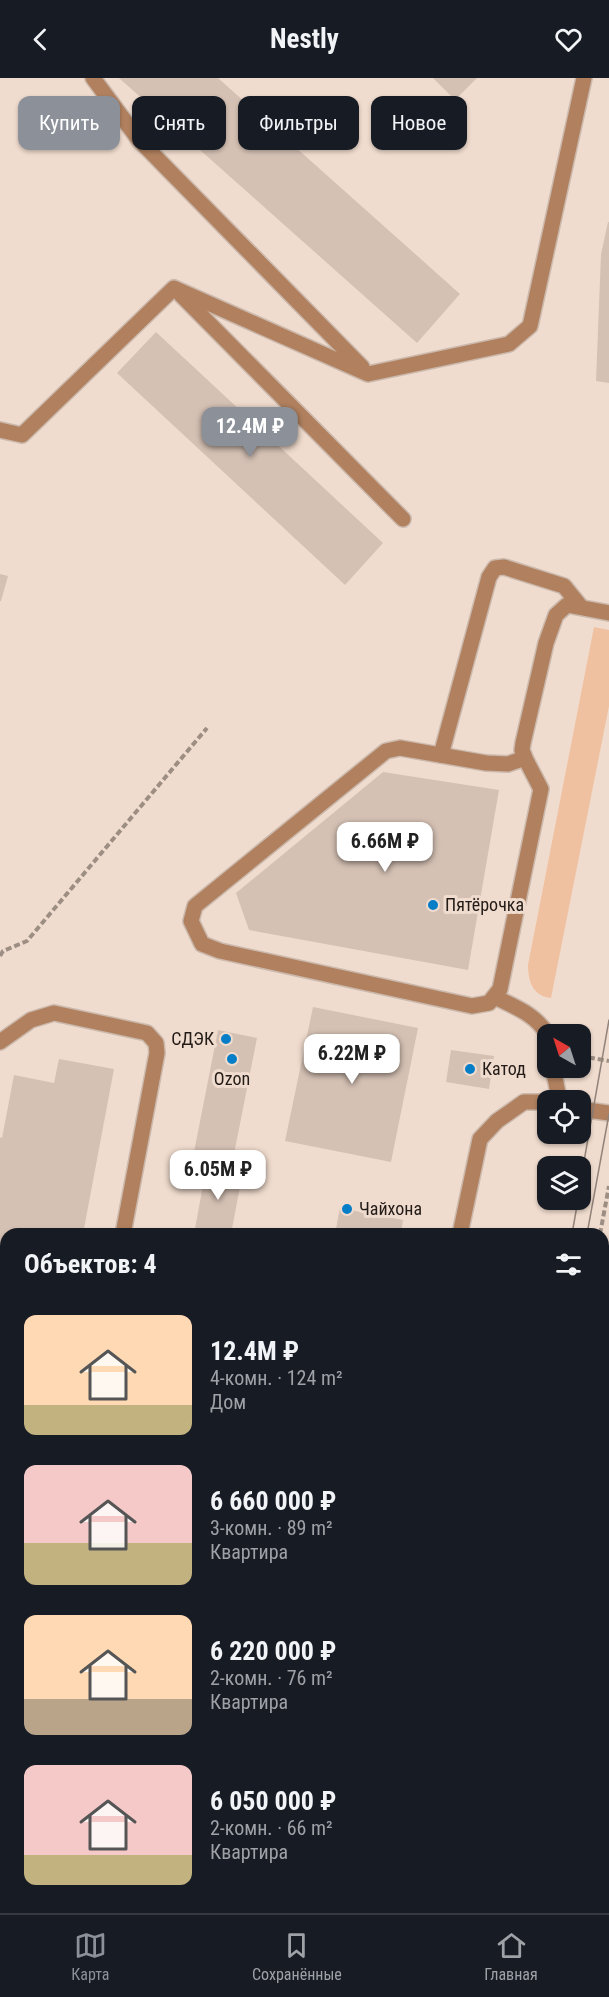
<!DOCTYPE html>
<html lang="ru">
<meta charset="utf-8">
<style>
:root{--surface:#171b24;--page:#242831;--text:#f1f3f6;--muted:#9ea1a6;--line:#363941;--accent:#8c9099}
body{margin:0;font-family:"Roboto Condensed",sans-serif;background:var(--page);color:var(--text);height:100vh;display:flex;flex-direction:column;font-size:22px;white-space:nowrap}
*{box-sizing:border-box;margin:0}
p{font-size:20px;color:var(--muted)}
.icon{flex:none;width:33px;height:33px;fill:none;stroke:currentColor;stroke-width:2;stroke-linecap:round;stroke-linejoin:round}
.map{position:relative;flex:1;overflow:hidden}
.side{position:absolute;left:0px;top:1150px;width:609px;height:686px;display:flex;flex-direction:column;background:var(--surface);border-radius:18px 18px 0 0;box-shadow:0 2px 4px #0004}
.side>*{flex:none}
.banner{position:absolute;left:18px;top:18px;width:573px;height:54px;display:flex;gap:12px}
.needle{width:39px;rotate:321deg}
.tools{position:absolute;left:537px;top:946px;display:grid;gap:12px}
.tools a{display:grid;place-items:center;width:54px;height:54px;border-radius:12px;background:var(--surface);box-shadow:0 2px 4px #0004;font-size:30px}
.price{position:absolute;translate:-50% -51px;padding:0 14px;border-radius:12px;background:#fff;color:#222;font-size:20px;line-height:39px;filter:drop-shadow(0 2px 3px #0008)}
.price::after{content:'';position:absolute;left:50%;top:36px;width:18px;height:14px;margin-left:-9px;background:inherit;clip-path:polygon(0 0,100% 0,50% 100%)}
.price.selected{background:var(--accent);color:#fff}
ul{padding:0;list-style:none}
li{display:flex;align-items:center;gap:18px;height:150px;padding:0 24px}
li span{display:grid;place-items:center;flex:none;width:168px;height:120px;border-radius:12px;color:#555}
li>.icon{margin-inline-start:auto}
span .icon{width:72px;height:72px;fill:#fffc;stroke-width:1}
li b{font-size:26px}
h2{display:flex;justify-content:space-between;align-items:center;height:72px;padding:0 24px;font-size:26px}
.tag{padding:0 21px;border-radius:12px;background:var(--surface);box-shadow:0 2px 4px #0004;font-size:21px;line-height:54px}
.tag.selected{background:var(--accent);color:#fff}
header{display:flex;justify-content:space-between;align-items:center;height:78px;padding:0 24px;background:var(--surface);font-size:27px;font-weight:700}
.dock{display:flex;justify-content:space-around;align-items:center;height:84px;border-top:2px solid var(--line);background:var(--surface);font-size:16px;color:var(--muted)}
.dock a{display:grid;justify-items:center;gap:3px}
.dock .selected{color:var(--accent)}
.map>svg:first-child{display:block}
.green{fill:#efc1a1}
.building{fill:#d5c1b4}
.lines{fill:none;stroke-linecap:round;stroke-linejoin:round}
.lane-casing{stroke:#cbb9ad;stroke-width:18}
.primary-casing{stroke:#cbb9ad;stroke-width:18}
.path{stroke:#9d8e84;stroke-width:4;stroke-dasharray:6 3;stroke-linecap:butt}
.lane{stroke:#b1815f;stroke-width:15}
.primary{stroke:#6c3b14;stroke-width:15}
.tram{stroke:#92837a;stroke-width:1.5}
.poi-dot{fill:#057ec7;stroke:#f0dcce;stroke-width:2}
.labels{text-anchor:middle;stroke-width:6;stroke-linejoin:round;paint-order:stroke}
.poi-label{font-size:18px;fill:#231b17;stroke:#f0dcce;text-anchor:start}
</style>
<header><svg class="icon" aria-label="back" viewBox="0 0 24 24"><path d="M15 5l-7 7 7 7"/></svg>Nestly<svg class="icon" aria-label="heart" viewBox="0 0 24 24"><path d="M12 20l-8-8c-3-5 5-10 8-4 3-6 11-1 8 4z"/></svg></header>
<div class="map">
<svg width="609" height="1835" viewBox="0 0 609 1835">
<rect width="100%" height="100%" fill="#f0dcce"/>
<path class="green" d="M 594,549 L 609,552 L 609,628 L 551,920 C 533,918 528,904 528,887 Z"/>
<g class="building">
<path d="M 119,0 L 218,0 L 460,216 L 417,265 Z"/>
<path d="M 433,0 L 477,0 L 455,22 Z"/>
<path d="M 608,144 L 609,144 L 609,305 L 596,303 L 601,176 Z"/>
<path d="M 156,254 L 383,465 L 345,507 L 117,295 Z"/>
<path d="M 0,496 L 8,498 L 1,523 L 0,523 Z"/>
<path d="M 383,694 L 499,712 L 468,892 L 249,852 L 236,815 Z"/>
<path d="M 313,929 L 418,950 L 391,1084 L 285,1063 Z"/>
<path d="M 218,952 L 257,960 L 233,1081 L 194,1074 Z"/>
<path d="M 451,972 L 494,978 L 489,1011 L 446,1004 Z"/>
<path d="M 59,981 L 114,991 L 83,1156 L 6,1156 L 6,1191 L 0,1190 L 0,1059 L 2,1060 L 14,997 L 54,1005 Z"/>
<path d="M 207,1086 L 243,1093 L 231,1156 L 194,1156 Z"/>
<path d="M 340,1130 L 403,1142 L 401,1156 L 335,1156 Z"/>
<path d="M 118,1830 L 186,1830 L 206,1834 L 117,1835 Z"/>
<path d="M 281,1830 L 309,1830 L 309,1835 L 280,1835 Z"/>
</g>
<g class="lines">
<g class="lane-casing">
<g id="lane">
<path d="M 93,0 L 139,62 L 362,289"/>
<path d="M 181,217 L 403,441"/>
<path d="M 0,352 L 22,357 L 174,210 L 368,296 L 509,266 L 530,248 L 584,0"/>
<path d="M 441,677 L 489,499 L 495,490 L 504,489 L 564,508 L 581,529"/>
<path d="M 525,680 L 508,686 L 486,685 L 400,670 L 386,673 L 195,828 L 191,843 L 202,866 L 220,873 L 472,928 L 489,925 L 500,911 L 541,711 L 526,682 L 522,672 L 523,665 L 546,565 L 556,537 L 567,527 L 609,535"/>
<path d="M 495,919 C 517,930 535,936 548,957"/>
<path d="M 0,964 L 31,942 L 54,935 L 147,955 L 156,965 L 157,975 L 123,1156"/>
<path d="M 553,990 L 558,1015 L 562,1023"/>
<path d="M 580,1031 L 609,1035"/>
<path d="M 460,1156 L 480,1061 L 497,1043 L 524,1024 L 548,1024"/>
<path d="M 0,1234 L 6,1235"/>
<path d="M 603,1370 L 609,1371"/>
<path d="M 0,1617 L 2,1617 L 0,1625"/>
</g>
</g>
<g class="primary-casing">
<g id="primary">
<path d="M 603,1540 L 609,1504"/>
<path d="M 555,1835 L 556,1830"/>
</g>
</g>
<g class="path">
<path d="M 0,878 L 3,873 L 27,863 L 207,650"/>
<path d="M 580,978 L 609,983"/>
<path d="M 600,1156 L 609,1108"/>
<path d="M 603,1169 L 609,1169"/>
<path d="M 0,1368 L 6,1369"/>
<path d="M 603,1815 L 609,1781"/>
<path d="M 457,1830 L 459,1835"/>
<path d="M 377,1835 L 378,1830"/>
<path d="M 441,1835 L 442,1830"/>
<path d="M 599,1835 L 600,1830"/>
</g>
<use href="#lane" class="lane"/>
<use href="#primary" class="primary"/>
<g class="tram">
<path d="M 580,1106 L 609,942"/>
<path d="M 572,1156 L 578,1122"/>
<path d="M 587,1156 L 609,1036"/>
<path d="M 456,1835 L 456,1830"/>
<path d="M 468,1835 L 469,1830"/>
</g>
</g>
<g class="poi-dot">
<circle cx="433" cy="827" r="6"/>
<circle cx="226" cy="961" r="6"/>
<circle cx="232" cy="981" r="6"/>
<circle cx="470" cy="991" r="6"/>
<circle cx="347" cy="1131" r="6"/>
</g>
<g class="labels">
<g class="poi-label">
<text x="445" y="833">Пятёрочка</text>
<text x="214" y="967" text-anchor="end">СДЭК</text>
<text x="482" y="997">Катод</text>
<text x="232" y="1007" text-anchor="middle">Ozon</text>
<text x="359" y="1137">Чайхона</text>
</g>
</g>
</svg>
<div class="tools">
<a><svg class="needle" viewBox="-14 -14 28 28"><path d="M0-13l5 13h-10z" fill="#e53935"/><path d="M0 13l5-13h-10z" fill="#9ea1a6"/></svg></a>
<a><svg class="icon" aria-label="locate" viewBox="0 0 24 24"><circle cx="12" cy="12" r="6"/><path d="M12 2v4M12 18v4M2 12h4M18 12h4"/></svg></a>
<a><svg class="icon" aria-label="layers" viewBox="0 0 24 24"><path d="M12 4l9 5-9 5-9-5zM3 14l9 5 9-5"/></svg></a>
</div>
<b class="price selected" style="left:250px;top:380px">12.4M ₽</b>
<b class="price" style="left:385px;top:795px">6.66M ₽</b>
<b class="price" style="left:352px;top:1007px">6.22M ₽</b>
<b class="price" style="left:218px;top:1123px">6.05M ₽</b>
<div class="banner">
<a class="tag selected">Купить</a>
<a class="tag">Снять</a>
<a class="tag">Фильтры</a>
<a class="tag">Новое</a>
</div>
<section class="side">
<h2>Объектов: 4<svg class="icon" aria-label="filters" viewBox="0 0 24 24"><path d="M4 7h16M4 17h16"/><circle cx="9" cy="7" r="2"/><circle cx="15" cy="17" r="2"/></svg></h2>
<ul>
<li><span style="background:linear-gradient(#ffd9b3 75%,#c2b280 0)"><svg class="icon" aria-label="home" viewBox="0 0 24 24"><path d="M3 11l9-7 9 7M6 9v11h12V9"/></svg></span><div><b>12.4M ₽</b><p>4-комн. · 124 m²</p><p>Дом</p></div></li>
<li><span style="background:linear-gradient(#f6c9c9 65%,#c2b280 0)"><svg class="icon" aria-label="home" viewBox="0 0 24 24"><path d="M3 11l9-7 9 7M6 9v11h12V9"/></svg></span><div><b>6 660 000 ₽</b><p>3-комн. · 89 m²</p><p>Квартира</p></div></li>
<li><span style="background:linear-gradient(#ffd9b3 70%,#b9a48a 0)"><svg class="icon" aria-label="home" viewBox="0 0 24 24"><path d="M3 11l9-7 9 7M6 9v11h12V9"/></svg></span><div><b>6 220 000 ₽</b><p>2-комн. · 76 m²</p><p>Квартира</p></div></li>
<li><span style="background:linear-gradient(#f6c9c9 75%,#c2b280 0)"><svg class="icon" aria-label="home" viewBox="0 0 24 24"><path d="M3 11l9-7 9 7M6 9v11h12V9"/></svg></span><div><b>6 050 000 ₽</b><p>2-комн. · 66 m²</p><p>Квартира</p></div></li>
</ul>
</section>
</div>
<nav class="dock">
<a class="selected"><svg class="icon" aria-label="map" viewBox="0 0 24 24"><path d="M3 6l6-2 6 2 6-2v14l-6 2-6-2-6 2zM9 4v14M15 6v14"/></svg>Карта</a>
<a><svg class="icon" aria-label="saved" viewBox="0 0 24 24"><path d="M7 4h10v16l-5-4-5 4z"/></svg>Сохранённые</a>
<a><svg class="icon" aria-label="home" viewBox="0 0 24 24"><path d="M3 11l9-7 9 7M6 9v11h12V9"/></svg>Главная</a>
</nav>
